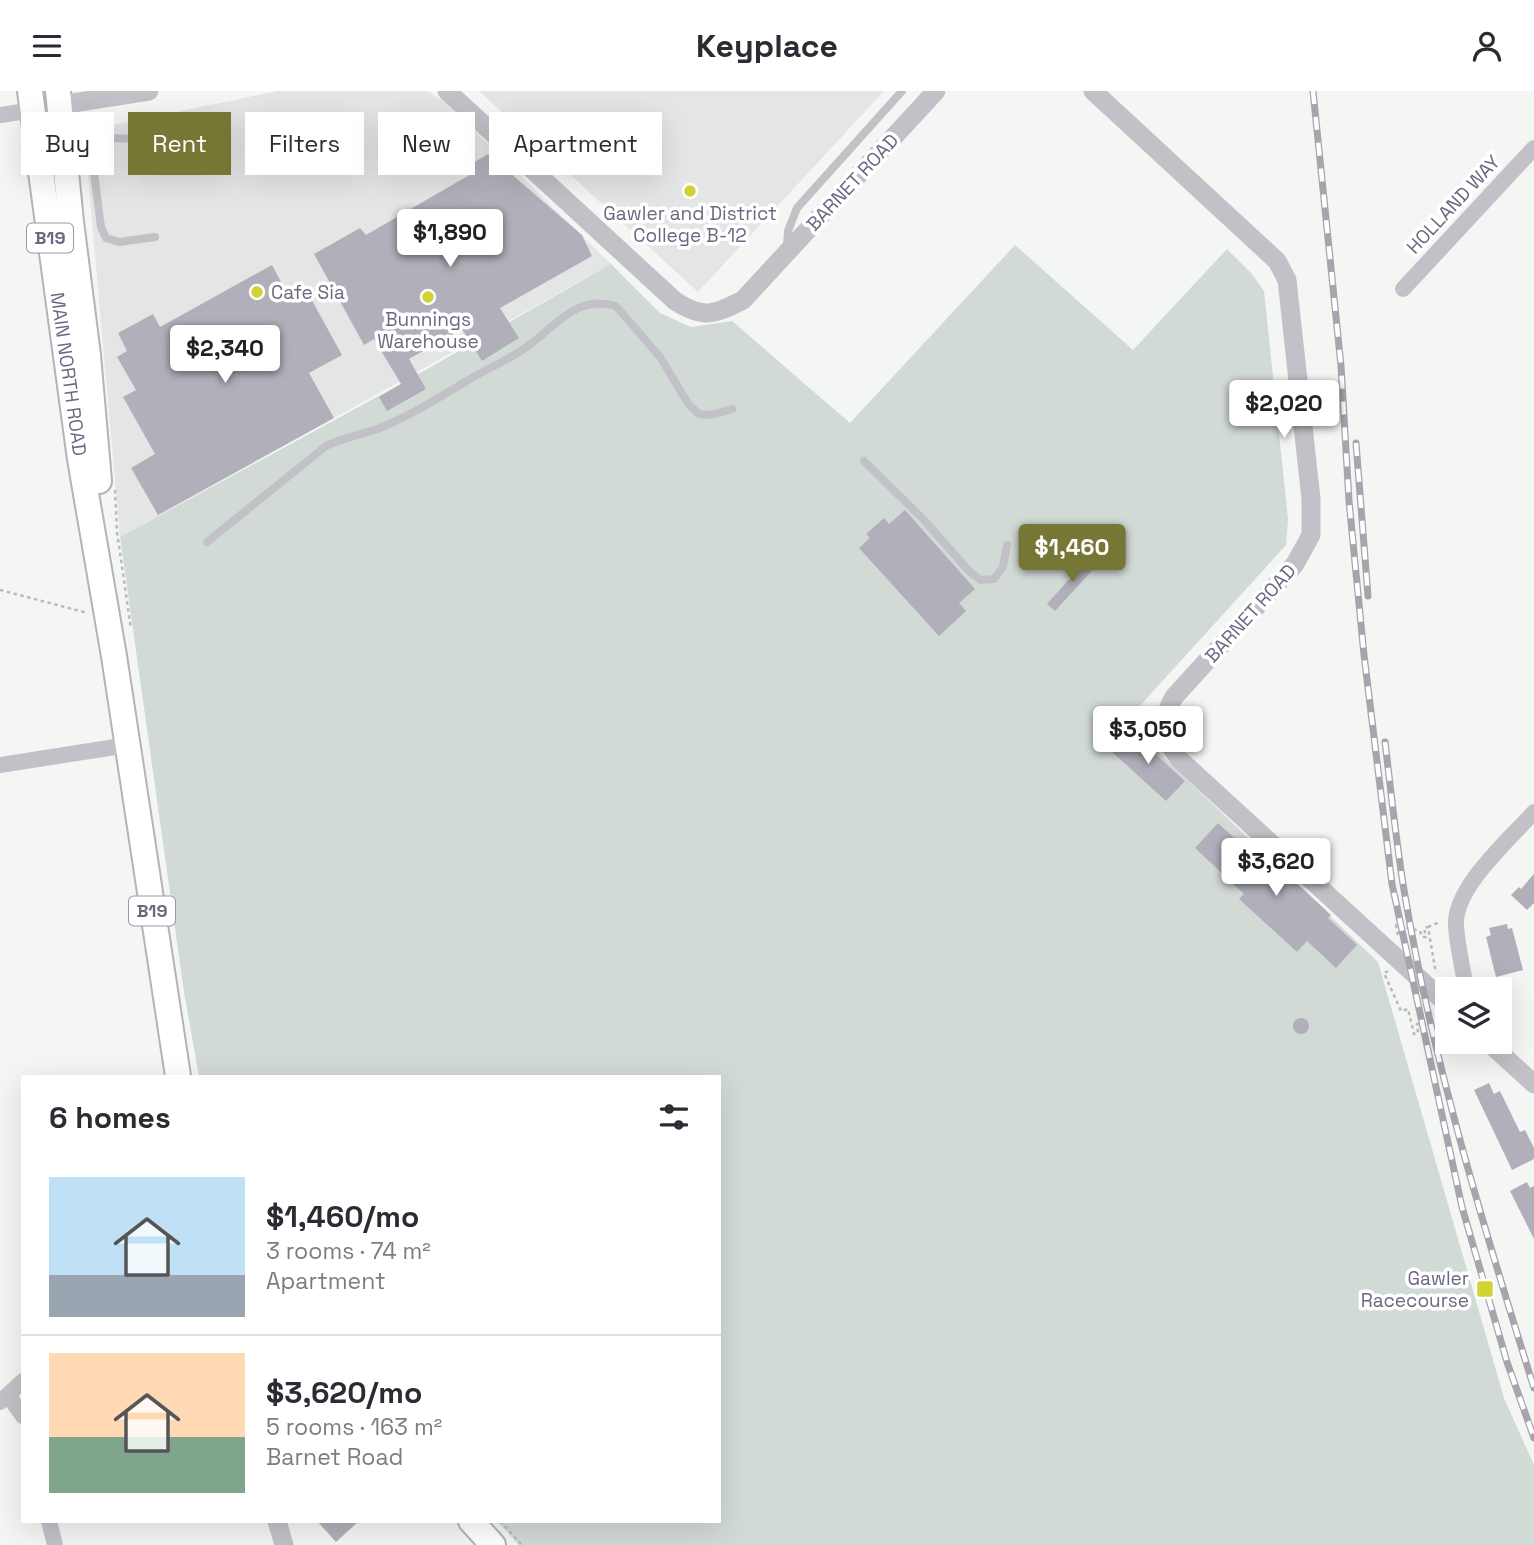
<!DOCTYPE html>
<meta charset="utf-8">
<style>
:root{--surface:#fff;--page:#f7f7f7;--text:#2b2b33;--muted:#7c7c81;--line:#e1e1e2;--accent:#767734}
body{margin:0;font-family:"Space Grotesk",sans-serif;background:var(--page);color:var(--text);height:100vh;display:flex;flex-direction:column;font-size:26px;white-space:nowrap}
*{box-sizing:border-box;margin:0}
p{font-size:23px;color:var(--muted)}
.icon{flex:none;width:38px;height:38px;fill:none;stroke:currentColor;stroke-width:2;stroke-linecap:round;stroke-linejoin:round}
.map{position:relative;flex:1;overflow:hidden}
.drawer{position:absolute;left:21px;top:984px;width:700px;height:448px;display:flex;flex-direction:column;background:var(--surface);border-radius:0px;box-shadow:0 7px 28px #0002}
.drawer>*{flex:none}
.hud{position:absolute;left:21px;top:21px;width:700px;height:63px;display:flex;gap:14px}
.tools{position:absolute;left:1435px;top:886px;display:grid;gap:14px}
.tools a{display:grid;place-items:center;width:77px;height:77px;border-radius:0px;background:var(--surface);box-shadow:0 7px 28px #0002;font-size:35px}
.price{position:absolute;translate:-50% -60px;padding:0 16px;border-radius:7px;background:#fff;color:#222;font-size:23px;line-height:46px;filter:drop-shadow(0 2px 4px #0008)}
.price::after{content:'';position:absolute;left:50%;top:42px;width:21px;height:16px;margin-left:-10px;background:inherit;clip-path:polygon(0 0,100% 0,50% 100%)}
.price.active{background:var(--accent);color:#fff}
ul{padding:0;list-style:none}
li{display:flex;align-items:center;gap:21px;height:175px;padding:0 28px}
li+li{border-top:2px solid var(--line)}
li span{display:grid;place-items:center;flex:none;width:196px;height:140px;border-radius:0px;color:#555}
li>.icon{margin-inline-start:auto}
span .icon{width:84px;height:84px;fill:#fffc;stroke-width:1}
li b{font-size:30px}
h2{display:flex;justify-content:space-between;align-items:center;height:84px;padding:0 28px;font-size:30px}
.pill{padding:0 24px;border-radius:0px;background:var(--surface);box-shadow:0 7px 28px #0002;font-size:24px;line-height:63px}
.pill.active{background:var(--accent);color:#fff}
header{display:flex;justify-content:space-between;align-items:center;height:91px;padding:0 28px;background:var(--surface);font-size:32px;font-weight:600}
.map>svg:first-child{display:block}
.built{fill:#e4e6e6}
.green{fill:#d2dad6}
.building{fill:#b1afb9}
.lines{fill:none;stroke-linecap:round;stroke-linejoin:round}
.primary-casing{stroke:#b4b3ba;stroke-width:28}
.path{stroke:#bab9be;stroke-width:2.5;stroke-dasharray:3.5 3.5;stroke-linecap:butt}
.service{stroke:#c3c1c8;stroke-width:8}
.minor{stroke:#c3c1c8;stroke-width:16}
.tertiary{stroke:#c3c1c8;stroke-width:19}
.primary{stroke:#fff;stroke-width:24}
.rail-casing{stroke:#a7a4ae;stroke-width:7}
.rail{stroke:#fff;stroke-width:4.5;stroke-dasharray:13;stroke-linecap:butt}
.poi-dot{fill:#d1d335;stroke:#fff;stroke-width:2.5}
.labels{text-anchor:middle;stroke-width:7;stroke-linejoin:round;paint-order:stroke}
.shield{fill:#fff;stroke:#9995a7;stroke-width:2}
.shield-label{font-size:18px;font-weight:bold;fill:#6d6781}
.street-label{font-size:19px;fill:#6d6781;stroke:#fff}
.poi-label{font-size:19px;fill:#6d6781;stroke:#fff}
</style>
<header><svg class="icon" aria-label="menu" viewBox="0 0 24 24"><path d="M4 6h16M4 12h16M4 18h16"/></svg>Keyplace<svg class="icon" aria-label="person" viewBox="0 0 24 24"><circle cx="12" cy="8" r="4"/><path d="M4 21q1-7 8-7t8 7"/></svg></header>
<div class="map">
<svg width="1534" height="1454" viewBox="0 0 1534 1454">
<rect width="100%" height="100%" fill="#f3f6f3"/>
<g class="built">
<path d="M 278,0 L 427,0 L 445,11 L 611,173 L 120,446 L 84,40 Z"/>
<path d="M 479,0 L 884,0 L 698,201 Z"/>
</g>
<path class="green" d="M 1015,154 L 1133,259 L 1227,158 L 1252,183 L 1264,200 L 1288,428 L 1286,454 L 1126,630 L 1378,871 L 1504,1307 L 1534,1374 L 1534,1454 L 519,1454 L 497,1430 L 719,1430 L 719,985 L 199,985 L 184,901 L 120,446 L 408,289 L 611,173 L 660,222 L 691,236 L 732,230 L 850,332 Z"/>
<g class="building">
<path d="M 488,63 L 582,144 L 592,165 L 500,217 L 519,247 L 482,270 L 462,238 L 409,268 L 426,298 L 387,320 L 379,306 L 401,293 L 374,248 L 364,254 L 314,163 L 360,137 L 366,144 L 471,83 L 466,76 Z"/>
<path d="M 272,174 L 287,202 L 303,193 L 342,264 L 309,282 L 334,327 L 158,424 L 131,377 L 155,363 L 123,306 L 136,299 L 117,266 L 127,260 L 118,242 L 153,223 L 160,236 Z"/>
<path d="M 905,419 L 975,498 L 959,512 L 966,520 L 939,545 L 859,457 L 870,447 L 866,443 L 884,427 L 889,433 Z"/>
<path d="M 1089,466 L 1097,474 L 1055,520 L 1047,513 Z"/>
<path d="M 1129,639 L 1185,690 L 1166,710 L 1111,660 Z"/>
<path d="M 1218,732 L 1267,778 L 1274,771 L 1331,824 L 1328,827 L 1357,854 L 1336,877 L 1307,850 L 1297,861 L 1239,808 L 1244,803 L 1195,757 Z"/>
<path d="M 1534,783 L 1534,812 L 1527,819 L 1511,804 L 1519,796 L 1521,798 Z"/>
<path d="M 1507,833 L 1508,838 L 1512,837 L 1523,879 L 1496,886 L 1486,846 L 1491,844 L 1489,837 Z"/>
<circle cx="1301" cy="935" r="8"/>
<path d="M 1489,992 L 1494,1003 L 1500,1000 L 1520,1041 L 1525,1039 L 1534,1057 L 1534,1068 L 1512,1079 L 1474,999 Z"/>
<path d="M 1527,1091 L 1530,1097 L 1534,1095 L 1534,1148 L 1510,1100 Z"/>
<path d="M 317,1430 L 359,1430 L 336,1451 Z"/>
</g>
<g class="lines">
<g class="primary-casing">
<g id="primary">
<path d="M 30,0 L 80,368 L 114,565 L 178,985"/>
<path d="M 58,0 L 71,131 L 88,264 L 99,390"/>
<path d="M 471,1430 L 493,1454"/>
</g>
</g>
<g class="path">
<path d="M 115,399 L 117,441 L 131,538"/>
<path d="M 0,499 L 88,522"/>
<path d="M 1428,836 L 1440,831"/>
<path d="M 1398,844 L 1396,834 L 1420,840 L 1422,846 L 1426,846 L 1424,837 L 1428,836 L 1435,877 L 1438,881"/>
<path d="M 1388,880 L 1384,882 L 1401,920 L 1408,918 L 1414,943 L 1418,942 L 1417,933 L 1440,934 L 1442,942 L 1445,941 L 1443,933 L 1447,932"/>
<path d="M 500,1430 L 522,1454"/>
</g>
<g class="service">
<path d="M 140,48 L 104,47 L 93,51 L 91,58 L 101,136 L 106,147 L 119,151 L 155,146"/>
<path d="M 787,156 L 788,140 L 797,117 L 902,0"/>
<path d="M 864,370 L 924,429 L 968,479 L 980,489 L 994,488 L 1003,476 L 1007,454"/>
<path d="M 207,451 L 326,355 C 343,347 360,344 377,338 C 411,325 441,305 472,287 C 490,276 511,268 528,255 C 556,235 577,203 616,215 L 660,266 L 689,314 L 699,323 L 711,324 L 732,318"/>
</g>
<g class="minor">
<path d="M 0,24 L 33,19"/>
<path d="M 1403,198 L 1534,57"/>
<path d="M 0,674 L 128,654"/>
<path d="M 1466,898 C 1463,877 1457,855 1456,834 C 1454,796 1510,748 1534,721"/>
<path d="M 8,1304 L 23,1325"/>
<path d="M 0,1311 L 23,1290"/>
<path d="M 49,1430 L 55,1454"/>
</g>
<g class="tertiary">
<path d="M 447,0 L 675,210 C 703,228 714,224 743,209 L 936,0"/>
<path d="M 1093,0 L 1277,170 L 1287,189 L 1311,408 L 1311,444 L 1295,473 L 1174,606 C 1160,629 1163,648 1180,669 L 1447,913"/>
<path d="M 60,14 L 149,0"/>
<path d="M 1487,950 L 1534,993"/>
<path d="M 277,1430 L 284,1454"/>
</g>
<use href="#primary" class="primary"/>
<g class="rail-casing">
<g id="rail">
<path d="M 1313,0 L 1341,275 L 1349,410 L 1364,564 L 1392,793 L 1462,1116 L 1507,1271 L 1534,1347"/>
<path d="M 1356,352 L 1368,505"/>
<path d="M 1385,651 C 1391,700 1396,750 1404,799 C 1432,968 1483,1134 1534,1297"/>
</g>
</g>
<use href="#rail" class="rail"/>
</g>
<g class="poi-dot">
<circle cx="690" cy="100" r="7"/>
<circle cx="257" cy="201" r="7"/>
<circle cx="428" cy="206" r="7"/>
<rect x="1476" y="1189" width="18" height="18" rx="3.5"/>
</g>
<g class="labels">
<g class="shield">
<rect x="27" y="132.5" width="46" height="29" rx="5"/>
<rect x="129" y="805.5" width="46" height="29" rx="5"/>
</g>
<g class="shield-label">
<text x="50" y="153">B19</text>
<text x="152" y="826">B19</text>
</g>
<g class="street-label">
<text transform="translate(852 91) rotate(-47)" y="7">BARNET ROAD</text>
<text transform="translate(1453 113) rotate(-47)" y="7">HOLLAND WAY</text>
<text transform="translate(69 283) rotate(82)" y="7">MAIN NORTH ROAD</text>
<text transform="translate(1250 522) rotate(-48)" y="7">BARNET ROAD</text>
</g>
<g class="poi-label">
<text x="690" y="129">Gawler and District<tspan x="690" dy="22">College B-12</tspan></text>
<text x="271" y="208" text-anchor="start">Cafe Sia</text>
<text x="428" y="235">Bunnings<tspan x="428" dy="22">Warehouse</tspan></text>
<text x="1469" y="1194" text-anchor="end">Gawler<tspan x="1469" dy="22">Racecourse</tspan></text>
</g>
</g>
</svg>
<div class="tools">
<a><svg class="icon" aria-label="layers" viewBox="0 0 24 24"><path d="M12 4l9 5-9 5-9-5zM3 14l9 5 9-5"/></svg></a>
</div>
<b class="price" style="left:450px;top:178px">$1,890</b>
<b class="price" style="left:225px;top:294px">$2,340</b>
<b class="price" style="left:1284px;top:349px">$2,020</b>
<b class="price active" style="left:1072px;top:493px">$1,460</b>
<b class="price" style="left:1148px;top:675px">$3,050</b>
<b class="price" style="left:1276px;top:807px">$3,620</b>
<div class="hud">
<a class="pill">Buy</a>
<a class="pill active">Rent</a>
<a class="pill">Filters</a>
<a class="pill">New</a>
<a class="pill">Apartment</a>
</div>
<section class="drawer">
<h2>6 homes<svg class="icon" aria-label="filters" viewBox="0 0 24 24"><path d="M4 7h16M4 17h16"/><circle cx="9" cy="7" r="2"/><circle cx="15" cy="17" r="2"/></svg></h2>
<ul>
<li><span style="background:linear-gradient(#bfe0f5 70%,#9aa5b1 0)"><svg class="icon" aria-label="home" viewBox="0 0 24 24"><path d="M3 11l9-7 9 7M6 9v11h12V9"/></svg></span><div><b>$1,460/mo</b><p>3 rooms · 74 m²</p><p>Apartment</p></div></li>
<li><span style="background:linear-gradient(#ffd9b3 60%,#7fa58c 0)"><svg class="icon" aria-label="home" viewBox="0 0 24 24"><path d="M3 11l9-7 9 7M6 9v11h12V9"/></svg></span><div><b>$3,620/mo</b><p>5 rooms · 163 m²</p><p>Barnet Road</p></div></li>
</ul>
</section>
</div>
